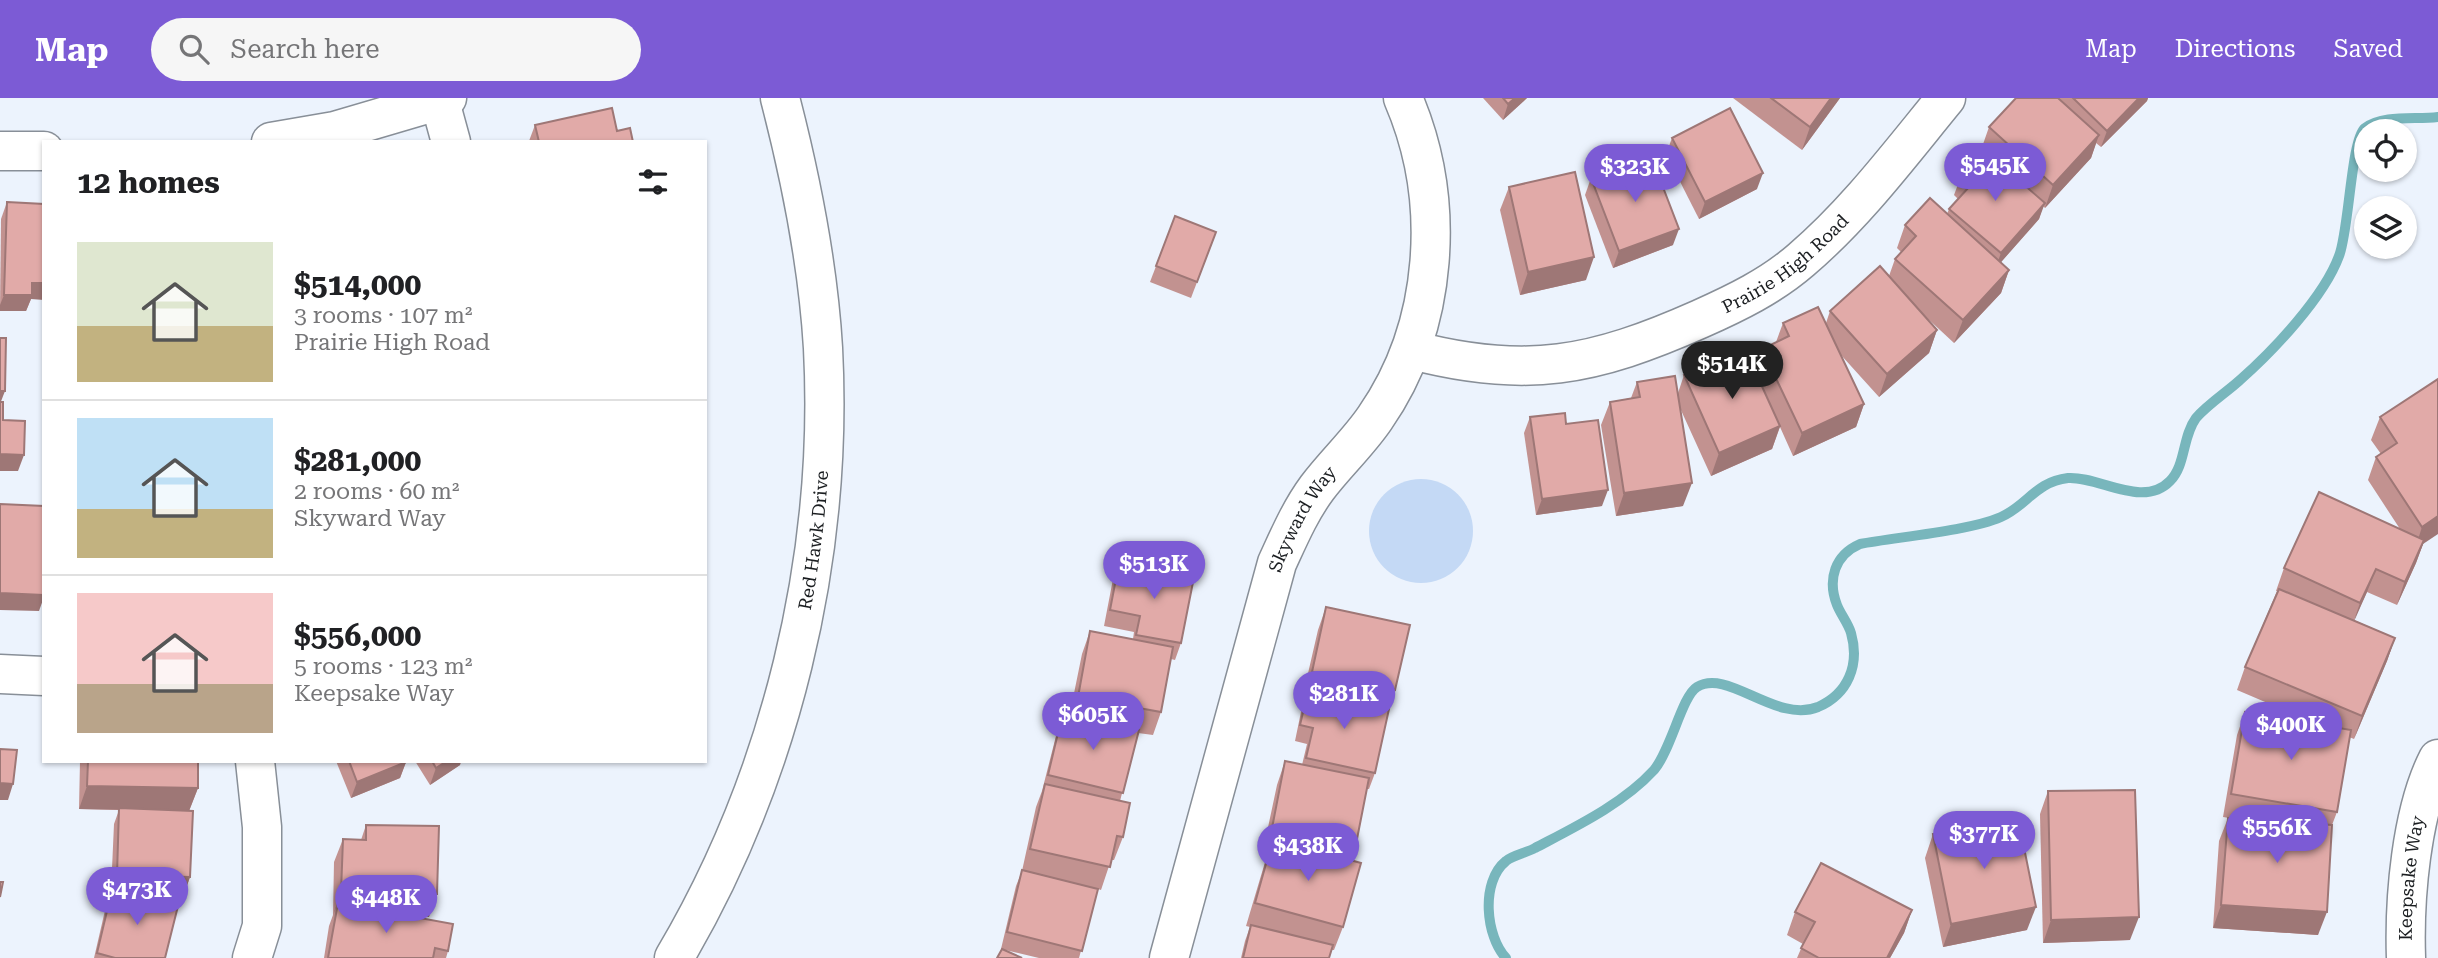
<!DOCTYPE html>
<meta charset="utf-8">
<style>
:root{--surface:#fff;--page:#f6f6f6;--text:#202124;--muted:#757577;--line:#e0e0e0;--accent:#7c5bd5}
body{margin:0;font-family:"Roboto Serif",serif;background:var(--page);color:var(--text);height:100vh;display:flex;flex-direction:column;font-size:26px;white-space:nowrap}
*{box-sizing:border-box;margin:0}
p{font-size:23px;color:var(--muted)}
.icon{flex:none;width:38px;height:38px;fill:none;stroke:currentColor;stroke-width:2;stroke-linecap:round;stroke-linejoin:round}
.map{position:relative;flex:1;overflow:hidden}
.panel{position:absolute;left:42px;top:42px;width:665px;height:623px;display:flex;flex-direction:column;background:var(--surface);border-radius:0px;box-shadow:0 2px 5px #0004}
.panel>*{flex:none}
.buttons{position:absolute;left:2354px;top:21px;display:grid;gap:14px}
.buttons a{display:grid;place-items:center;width:63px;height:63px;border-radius:50%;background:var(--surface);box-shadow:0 2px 5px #0004;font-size:35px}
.price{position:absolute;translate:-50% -60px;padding:0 16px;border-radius:24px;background:var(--accent);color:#fff;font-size:23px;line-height:46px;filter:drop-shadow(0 2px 4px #0008)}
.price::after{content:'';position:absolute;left:50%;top:42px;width:21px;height:16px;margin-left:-10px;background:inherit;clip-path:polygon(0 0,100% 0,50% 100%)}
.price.active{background:#222;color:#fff}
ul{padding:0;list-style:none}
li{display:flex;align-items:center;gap:21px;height:175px;padding:0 35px}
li+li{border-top:2px solid var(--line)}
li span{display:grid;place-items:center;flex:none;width:196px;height:140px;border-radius:0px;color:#555}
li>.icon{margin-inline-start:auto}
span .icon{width:84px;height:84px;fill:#fffc;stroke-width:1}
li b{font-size:30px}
h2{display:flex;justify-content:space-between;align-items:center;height:84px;padding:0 35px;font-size:30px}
header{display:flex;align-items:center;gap:42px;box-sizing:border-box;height:98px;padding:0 35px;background:var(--accent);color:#fff}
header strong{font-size:33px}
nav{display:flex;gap:38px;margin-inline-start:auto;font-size:24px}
.search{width:490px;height:63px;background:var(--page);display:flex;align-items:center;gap:18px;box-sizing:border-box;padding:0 24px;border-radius:38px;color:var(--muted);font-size:26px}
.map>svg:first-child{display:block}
.green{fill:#c4d9f5}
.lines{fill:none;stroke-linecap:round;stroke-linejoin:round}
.stream{stroke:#78b6bc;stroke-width:10}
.minor-casing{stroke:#888f98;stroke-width:41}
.minor{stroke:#fff;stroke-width:38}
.wall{fill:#c29290}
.shaded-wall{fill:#9e7776}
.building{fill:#e1aaa8;stroke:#9e7776;stroke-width:2}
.labels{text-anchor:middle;stroke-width:5;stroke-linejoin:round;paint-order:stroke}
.street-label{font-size:18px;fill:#1b1e21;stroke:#fff}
</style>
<header>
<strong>Map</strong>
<div class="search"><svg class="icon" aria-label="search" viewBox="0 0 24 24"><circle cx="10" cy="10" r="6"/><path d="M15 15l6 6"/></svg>Search here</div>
<nav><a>Map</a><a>Directions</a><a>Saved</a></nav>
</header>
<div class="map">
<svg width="2438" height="860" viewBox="0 0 2438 860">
<rect width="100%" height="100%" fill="#ecf3fd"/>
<circle class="green" cx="1421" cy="433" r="52"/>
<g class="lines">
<path class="stream" d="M 1506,860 C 1486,839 1480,784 1506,763 C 1513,757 1526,755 1535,750 C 1575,729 1623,706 1654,672 C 1671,652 1682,598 1697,589 C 1728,570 1776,626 1818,609 C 1848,596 1860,567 1851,535 C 1848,525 1841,517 1837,507 C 1827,481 1835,457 1860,446 C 1897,439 1969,433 2001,419 C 2028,407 2035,384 2068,380 C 2099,378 2143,411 2170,383 C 2186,367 2182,339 2196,320 C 2208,306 2227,294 2240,282 C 2273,253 2324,199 2339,158 C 2349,134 2351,41 2365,30 C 2384,16 2416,22 2438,19"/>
<g class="minor-casing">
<g id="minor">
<path d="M 439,0 L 451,44"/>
<path d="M 271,44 L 335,33 L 447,0"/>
<path d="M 0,53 L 44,53"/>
<path id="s1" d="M 1412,252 C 1526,282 1594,268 1700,221 C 1736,205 1771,188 1801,162 C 1856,115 1900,56 1946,0"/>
<path d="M 0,576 L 44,578"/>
<path d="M 252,860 L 262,828 L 262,729 L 255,663"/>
<path id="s2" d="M 674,860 C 781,679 834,460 823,250 C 818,166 801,81 780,0"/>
<path id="s3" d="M 1169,860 L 1277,465 C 1289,439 1300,413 1317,390 C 1335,366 1358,345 1375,320 C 1439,228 1447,102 1403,0"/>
<path id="s4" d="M 2406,860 C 2404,801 2411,714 2438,661"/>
</g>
</g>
<use href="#minor" class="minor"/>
</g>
<g class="wall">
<path d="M 1483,0 L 1527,0 L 1503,22 Z"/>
<path d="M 1733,0 L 1840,0 L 1802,52 Z"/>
<path d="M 2016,0 L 2148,0 L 2147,3 L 2101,49 L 2096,45 L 2091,60 L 2045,110 L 2043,108 L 2039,121 L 2001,164 L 2009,172 L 2001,195 L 1954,245 L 1926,219 L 1937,232 L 1929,255 L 1879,299 L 1841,257 L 1864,306 L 1856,329 L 1793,358 L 1780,329 L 1772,351 L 1711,378 L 1680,310 L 1683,408 L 1616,418 L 1601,327 L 1610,304 L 1631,300 L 1637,284 L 1678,295 L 1684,277 L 1755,272 L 1762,251 L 1776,244 L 1783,225 L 1826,225 L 1830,213 L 1889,178 L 1895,161 L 1901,154 L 1897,150 L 1905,127 L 1947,116 L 1949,111 L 1958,101 L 1954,97 L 1960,81 L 1983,54 L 1981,52 L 1989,29 Z"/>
<path d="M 535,27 L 617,33 L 633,44 L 529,43 Z"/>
<path d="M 1672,40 L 1757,91 L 1699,121 L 1666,56 Z"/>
<path d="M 1591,80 L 1673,147 L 1613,170 L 1585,97 Z"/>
<path d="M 1509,89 L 1586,182 L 1520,197 L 1500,112 Z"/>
<path d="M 7,104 L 31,201 L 26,213 L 0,213 L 1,121 Z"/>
<path d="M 1175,118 L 1216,134 L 1191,200 L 1150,184 Z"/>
<path d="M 2438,281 L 2423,446 L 2416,465 L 2397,507 L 2367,494 L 2354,522 L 2395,540 L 2387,563 L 2354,641 L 2349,639 L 2337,714 L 2332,727 L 2318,837 L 2213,830 L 2219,743 L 2228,720 L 2229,720 L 2223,719 L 2237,637 L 2245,614 L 2319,627 L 2237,592 L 2245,569 L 2277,493 L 2276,493 L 2284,470 L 2400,431 L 2368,382 L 2376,359 L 2381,356 L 2371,342 L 2380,319 Z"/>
<path d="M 1530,319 L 1566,326 L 1602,408 L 1536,417 L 1524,335 Z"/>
<path d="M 1119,465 L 1181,545 L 1175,562 L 1171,561 L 1161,614 L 1153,637 L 1138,635 L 1120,703 L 1123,739 L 1114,762 L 1111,762 L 1101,792 L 1098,791 L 1079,860 L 1039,860 L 1001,851 L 1016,788 L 1022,773 L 1036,709 L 1042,693 L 1058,630 L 1063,614 L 1070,615 L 1082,556 L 1090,533 L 1133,541 L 1134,534 L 1104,528 L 1113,481 Z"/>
<path d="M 1326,509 L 1395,592 L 1388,610 L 1375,675 L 1369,691 L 1367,691 L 1356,746 L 1350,762 L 1343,829 L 1334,852 L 1331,852 L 1329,860 L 1241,860 L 1245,843 L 1250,829 L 1246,828 L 1268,754 L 1263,753 L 1277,687 L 1285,663 L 1302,667 L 1307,646 L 1295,643 L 1302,609 L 1306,597 L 1303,597 L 1318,532 Z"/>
<path d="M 80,663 L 198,663 L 198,690 L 189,713 L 190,779 L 184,796 L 118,793 L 165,860 L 94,860 L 106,808 L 112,793 L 111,793 L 114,726 L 119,712 L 79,711 Z"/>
<path d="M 336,663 L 406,663 L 406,664 L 400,680 L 351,700 Z"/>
<path d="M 415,663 L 461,663 L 460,667 L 430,687 Z"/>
<path d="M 2048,693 L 2130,842 L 2043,845 L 2040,716 Z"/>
<path d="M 366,727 L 429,819 L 413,819 L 448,853 L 446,860 L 324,860 L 329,828 L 333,817 L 334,764 L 343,741 L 361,742 Z"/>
<path d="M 1933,736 L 2027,832 L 1943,849 L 1925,760 Z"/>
<path d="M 1912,812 L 1904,835 L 1890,860 L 1797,860 L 1803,846 L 1787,837 L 1795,814 Z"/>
</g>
<g class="shaded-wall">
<path d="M 1515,0 L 1527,0 L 1503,22 L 1508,6 Z"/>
<path d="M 1831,0 L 1840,0 L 1802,52 L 1810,29 Z"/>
<path d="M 2139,0 L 2148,0 L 2147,3 L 2101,49 L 2107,33 Z"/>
<path d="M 2099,37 L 2091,60 L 2045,110 L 2053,87 Z"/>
<path d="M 1763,75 L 1757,91 L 1699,121 L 1705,104 Z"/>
<path d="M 2045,105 L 2039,121 L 1995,171 L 2001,155 Z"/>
<path d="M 1679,131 L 1673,147 L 1613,170 L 1619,153 Z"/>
<path d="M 1594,159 L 1586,182 L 1520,197 L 1528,174 Z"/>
<path d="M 2009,172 L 2001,195 L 1954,245 L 1963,222 Z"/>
<path d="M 32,185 L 44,185 L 44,202 L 31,201 L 26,213 L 0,213 L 0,207 L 4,197 Z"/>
<path d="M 1937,232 L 1929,255 L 1879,299 L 1887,276 Z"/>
<path d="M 0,293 L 5,293 L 0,306 Z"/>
<path d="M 1864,306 L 1856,329 L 1793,358 L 1802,335 Z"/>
<path d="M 1780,328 L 1772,351 L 1711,378 L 1719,355 Z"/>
<path d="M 0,356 L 24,357 L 18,373 L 0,373 Z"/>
<path d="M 1692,385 L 1683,408 L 1616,418 L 1624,395 Z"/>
<path d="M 1608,392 L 1602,408 L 1536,417 L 1542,401 Z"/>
<path d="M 2438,418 L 2438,436 L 2423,446 L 2416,465 L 2397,507 L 2422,429 Z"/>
<path d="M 2376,471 L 2367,494 L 2352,528 L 2360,505 Z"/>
<path d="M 0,495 L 44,497 L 44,499 L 39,513 L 0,512 Z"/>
<path d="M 2395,540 L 2387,563 L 2354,641 L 2362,618 Z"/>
<path d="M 447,663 L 461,663 L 460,667 L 430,687 L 436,670 Z"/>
<path d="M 406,664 L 400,680 L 351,700 L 357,684 Z"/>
<path d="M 0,685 L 13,686 L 8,702 L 0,702 Z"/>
<path d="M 87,688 L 198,690 L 189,713 L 79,711 Z"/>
<path d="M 117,777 L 190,779 L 184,796 L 111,793 Z"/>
<path d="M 341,794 L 437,796 L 429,819 L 336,817 L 338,805 L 333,817 Z"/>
<path d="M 2221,807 L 2327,814 L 2318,837 L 2213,830 Z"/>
<path d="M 2036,809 L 2027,832 L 1943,849 L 1951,826 Z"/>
<path d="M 1912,812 L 1904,835 L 1890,860 L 1887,860 Z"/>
<path d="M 2139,819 L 2130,842 L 2043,845 L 2051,822 Z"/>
</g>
<g class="building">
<path d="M 1503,0 L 1515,0 L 1508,6 Z"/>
<path d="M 1771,0 L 1831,0 L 1810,29 Z"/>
<path d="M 2016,0 L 2058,0 L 2099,37 L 2053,87 L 1989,29 Z"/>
<path d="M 2073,0 L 2139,0 L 2107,33 Z"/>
<path d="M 612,10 L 617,33 L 630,30 L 633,44 L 539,44 L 535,27 Z"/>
<path d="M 1730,10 L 1763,75 L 1705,104 L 1672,40 Z"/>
<path d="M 1985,53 L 2045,105 L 2001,155 L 1949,111 L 1969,89 L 1960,81 Z"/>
<path d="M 1651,58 L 1679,131 L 1619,153 L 1591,80 Z"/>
<path d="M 1575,74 L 1594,159 L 1528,174 L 1509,89 Z"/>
<path d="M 1930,100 L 2009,172 L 1963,222 L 1895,161 L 1916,138 L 1905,127 Z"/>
<path d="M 7,104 L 44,106 L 44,185 L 32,185 L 32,197 L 4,197 Z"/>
<path d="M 1175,118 L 1216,134 L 1197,184 L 1156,168 Z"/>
<path d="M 1880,168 L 1937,232 L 1887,276 L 1830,213 Z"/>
<path d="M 1818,209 L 1864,306 L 1802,335 L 1762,251 L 1789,238 L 1783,225 Z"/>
<path d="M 0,240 L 6,240 L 5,293 L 0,293 Z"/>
<path d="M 1745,251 L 1780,328 L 1719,355 L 1684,277 Z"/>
<path d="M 1675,278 L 1692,385 L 1624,395 L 1610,304 L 1640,299 L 1637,284 Z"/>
<path d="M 2438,281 L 2438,418 L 2422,429 L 2376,359 L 2397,345 L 2380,319 Z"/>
<path d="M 0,304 L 3,304 L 3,322 L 25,323 L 24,357 L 0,356 Z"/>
<path d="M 1565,315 L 1566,326 L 1598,322 L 1608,392 L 1542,401 L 1530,319 Z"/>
<path d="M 2319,394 L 2424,442 L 2405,484 L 2376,471 L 2360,505 L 2284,470 Z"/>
<path d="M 0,406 L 44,408 L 44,497 L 0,495 Z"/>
<path d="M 1119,465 L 1194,479 L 1181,545 L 1136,537 L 1140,518 L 1110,512 Z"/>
<path d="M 2279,491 L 2395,540 L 2362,618 L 2245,569 Z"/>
<path d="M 1326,509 L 1410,527 L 1395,592 L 1312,574 Z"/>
<path d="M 1090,533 L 1173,549 L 1161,614 L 1078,599 Z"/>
<path d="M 1308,593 L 1389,611 L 1375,675 L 1306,660 L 1313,630 L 1300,627 Z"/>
<path d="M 1063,614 L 1139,632 L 1123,695 L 1048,677 Z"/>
<path d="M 2245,614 L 2351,632 L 2337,714 L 2231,696 Z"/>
<path d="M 0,651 L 17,652 L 13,686 L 0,685 Z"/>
<path d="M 88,663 L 198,663 L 198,690 L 87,688 Z"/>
<path d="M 349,663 L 406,663 L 406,664 L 357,684 Z"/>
<path d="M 432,663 L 447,663 L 436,670 Z"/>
<path d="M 1285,663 L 1369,680 L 1356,746 L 1272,730 Z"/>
<path d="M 1045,686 L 1130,705 L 1123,739 L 1117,738 L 1110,769 L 1030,751 Z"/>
<path d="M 2135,692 L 2139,819 L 2051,822 L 2048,693 Z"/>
<path d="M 119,710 L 193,713 L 190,779 L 117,777 Z"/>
<path d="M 2018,720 L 2036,809 L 1951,826 L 1933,736 Z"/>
<path d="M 2228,720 L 2332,727 L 2327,814 L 2221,807 Z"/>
<path d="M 366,727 L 439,728 L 437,796 L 341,794 L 343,741 L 366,742 Z"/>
<path d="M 1273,741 L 1361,765 L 1343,829 L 1255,805 Z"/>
<path d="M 1821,765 L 1912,812 L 1887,860 L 1819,860 L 1801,850 L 1815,824 L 1795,814 Z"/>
<path d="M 1022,772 L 1098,791 L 1082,853 L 1007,834 Z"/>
<path d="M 0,784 L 3,784 L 0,799 Z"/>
<path d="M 112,792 L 178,808 L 165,860 L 115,860 L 97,855 Z"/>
<path d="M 338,805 L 453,826 L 448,853 L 435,850 L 433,860 L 328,860 Z"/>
<path d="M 1251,827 L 1333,847 L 1329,860 L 1243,860 Z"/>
<path d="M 1002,851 L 1022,860 L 997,860 Z"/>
</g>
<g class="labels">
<g class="street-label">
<text dy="6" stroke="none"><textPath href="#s1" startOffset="399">Prairie High Road</textPath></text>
<text dy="6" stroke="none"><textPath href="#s3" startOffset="460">Skyward Way</textPath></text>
<text dy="6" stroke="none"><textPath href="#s2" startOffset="444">Red Hawk Drive</textPath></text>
<text dy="6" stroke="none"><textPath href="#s4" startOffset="80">Keepsake Way</textPath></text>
</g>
</g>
</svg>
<div class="buttons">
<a><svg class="icon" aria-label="locate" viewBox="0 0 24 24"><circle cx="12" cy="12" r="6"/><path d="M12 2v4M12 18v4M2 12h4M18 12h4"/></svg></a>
<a><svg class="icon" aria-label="layers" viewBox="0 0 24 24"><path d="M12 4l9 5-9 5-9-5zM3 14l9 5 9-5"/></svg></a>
</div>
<b class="price" style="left:1995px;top:105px">$545K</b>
<b class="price" style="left:1635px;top:106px">$323K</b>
<b class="price active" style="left:1732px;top:303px">$514K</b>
<b class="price" style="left:1154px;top:503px">$513K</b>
<b class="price" style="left:1344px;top:633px">$281K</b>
<b class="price" style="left:1093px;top:654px">$605K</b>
<b class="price" style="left:2291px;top:664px">$400K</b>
<b class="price" style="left:2277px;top:767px">$556K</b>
<b class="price" style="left:1984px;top:773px">$377K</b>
<b class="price" style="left:1308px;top:785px">$438K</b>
<b class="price" style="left:137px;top:829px">$473K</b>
<b class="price" style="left:386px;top:837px">$448K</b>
<section class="panel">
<h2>12 homes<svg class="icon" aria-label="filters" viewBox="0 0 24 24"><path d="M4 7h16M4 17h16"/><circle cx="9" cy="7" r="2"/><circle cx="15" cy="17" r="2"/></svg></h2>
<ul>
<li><span style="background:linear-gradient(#dfe7d0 60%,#c2b280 0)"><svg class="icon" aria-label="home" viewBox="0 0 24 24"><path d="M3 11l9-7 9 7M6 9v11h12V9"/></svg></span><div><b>$514,000</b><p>3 rooms · 107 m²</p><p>Prairie High Road</p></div></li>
<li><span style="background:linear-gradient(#bfe0f5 65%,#c2b280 0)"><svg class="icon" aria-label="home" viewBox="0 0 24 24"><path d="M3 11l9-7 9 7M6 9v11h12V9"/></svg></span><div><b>$281,000</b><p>2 rooms · 60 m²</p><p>Skyward Way</p></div></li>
<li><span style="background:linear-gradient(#f6c9c9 65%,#b9a48a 0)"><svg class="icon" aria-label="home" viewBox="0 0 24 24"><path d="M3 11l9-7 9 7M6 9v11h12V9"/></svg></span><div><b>$556,000</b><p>5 rooms · 123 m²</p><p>Keepsake Way</p></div></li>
</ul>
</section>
</div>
